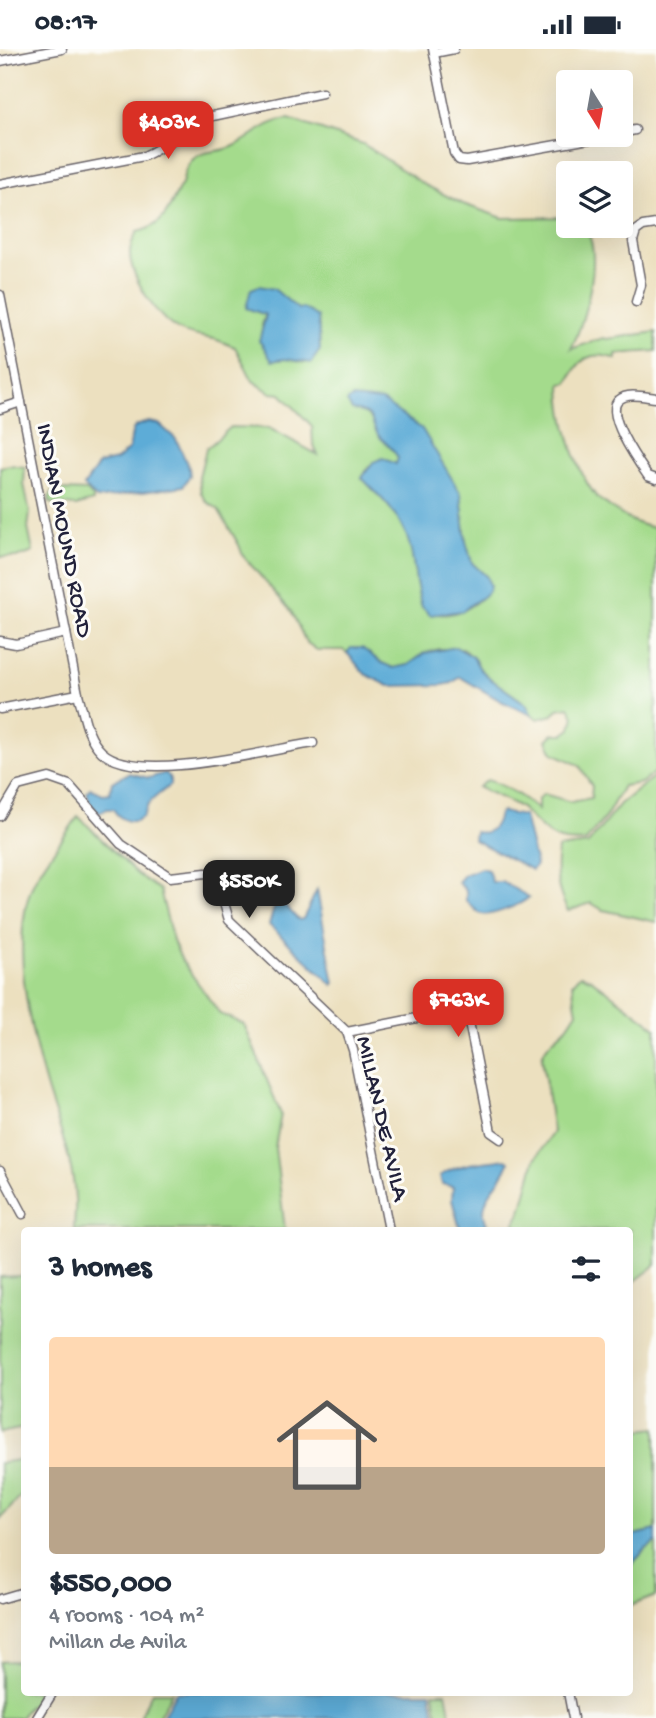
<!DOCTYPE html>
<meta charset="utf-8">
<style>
:root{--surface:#fff;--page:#f2f2f3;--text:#1f2937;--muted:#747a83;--accent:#d93025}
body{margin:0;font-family:"Gochi Hand",sans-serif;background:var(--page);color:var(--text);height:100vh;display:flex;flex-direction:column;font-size:26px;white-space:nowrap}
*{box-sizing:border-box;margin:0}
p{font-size:23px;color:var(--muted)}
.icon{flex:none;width:38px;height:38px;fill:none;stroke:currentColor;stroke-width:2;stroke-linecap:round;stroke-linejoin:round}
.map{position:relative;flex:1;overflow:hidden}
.details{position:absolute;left:21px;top:1178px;width:612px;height:469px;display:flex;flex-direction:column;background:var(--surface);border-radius:7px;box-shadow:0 7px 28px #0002}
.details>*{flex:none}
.needle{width:46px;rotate:169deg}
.controls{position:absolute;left:556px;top:21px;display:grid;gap:14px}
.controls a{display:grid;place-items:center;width:77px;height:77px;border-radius:7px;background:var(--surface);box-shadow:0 7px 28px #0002;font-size:35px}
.price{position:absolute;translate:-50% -60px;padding:0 16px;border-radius:14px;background:var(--accent);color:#fff;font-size:23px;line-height:46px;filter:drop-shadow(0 2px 4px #0008)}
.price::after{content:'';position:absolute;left:50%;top:42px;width:21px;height:16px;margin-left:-10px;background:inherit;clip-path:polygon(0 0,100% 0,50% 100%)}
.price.on{background:#222;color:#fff}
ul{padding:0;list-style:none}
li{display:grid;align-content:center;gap:14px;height:371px;padding:0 28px}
li span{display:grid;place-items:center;height:217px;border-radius:7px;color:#555}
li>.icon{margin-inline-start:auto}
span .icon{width:126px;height:126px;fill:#fffc;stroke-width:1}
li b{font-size:30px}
h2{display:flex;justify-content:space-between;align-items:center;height:84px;padding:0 28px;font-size:30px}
.status{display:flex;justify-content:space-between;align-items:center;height:49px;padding:0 35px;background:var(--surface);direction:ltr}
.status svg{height:19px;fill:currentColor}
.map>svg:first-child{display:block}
.green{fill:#a4db8c;stroke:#637e64;stroke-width:2;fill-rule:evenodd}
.water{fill:#5dacd7;stroke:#406789;stroke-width:2}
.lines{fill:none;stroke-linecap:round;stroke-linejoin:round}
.minor-casing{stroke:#696469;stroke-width:11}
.minor{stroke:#fff;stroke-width:8}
.labels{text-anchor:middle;stroke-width:6;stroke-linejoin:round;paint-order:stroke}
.street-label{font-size:24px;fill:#22223b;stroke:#fdfcf7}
</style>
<div class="status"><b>08:17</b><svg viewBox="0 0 49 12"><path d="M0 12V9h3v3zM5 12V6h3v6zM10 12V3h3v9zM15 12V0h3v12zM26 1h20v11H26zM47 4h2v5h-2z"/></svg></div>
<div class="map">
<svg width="656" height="1669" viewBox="0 0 656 1669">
<rect width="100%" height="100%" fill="#fdfcf7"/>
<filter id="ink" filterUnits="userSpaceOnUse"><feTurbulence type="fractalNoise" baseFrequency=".0143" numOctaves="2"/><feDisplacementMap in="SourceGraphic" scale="14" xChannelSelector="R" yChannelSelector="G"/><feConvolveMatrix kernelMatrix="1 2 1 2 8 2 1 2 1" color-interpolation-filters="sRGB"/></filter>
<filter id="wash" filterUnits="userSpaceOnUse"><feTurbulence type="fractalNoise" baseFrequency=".00686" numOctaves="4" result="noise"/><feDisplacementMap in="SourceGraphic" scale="28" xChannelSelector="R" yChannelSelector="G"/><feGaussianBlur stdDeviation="1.57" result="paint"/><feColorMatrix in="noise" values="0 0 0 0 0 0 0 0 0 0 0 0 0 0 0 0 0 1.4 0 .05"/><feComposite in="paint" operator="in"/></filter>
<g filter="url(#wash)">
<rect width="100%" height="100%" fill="#ece0bf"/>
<g class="green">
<path d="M 289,70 L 363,95 L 425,136 L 463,155 L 503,169 L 569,168 L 569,177 L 583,177 C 606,201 584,274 571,300 L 603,289 L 607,290 L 656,283 L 656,302 L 616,305 L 616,310 C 591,301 578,309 568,334 L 561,335 C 561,368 575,421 596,447 C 599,451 604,453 609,457 C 624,468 636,476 656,479 L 656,722 L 641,734 L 623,737 L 607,766 L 586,792 C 558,796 549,787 530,768 C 526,764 522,759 518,757 C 505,750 491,745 478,738 L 487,731 C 508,738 522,747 538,761 L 538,750 L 544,745 L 571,753 L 591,749 L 592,737 L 579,716 L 553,704 L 547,691 L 553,685 L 564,685 L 571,680 L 574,667 L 569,658 L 558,660 L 553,666 L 538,670 L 532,666 L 526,655 L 492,631 L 480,620 L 473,608 L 463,600 L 439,600 L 425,604 L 408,616 L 393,619 L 382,614 L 362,599 L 351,599 L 347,604 L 343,601 L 317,601 L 306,593 L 291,562 L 243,507 L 239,496 L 218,460 L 207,453 L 201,444 L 199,428 L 206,400 L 231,378 L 269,379 L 318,406 L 313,395 L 312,377 L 281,345 L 271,344 L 253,332 L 235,298 C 228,296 221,292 214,290 C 201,287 189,287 177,280 C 156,268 129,226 130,202 C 131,195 133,190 137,183 C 161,178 167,165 177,144 C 178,141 181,138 182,135 C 184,126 185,119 192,111 C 203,100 219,104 232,98 C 255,88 262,73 289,70 ZM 274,240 L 298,261 L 303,260 L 318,268 L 320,301 L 305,314 L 268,306 L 262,276 ZM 368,351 L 374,353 L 461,445 L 466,493 L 472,514 L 487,528 L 490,538 C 478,558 443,576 422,558 C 415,538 415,514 409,494 C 402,467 380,448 362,429 L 369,417 L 396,415 L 399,409 C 393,399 385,394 379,386 C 370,375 378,373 362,362 Z"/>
<path d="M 10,416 L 25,418 L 24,435 L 30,464 L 28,479 L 33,503 L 20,508 L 0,508 L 0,418 Z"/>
<path d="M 62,441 L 87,442 L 93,448 L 93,452 L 76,457 L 50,454 L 49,449 L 53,442 Z"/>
<path d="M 656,726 L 656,873 L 603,861 L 591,854 L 568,862 C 556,841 555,823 558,799 L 588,795 L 620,755 Z"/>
<path d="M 78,767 L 137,825 L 160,841 L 173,892 L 182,912 L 220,965 L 244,975 L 281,1065 L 275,1099 L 285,1181 L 74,1181 C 74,1171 76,1160 75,1149 C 73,1111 58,1076 47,1040 C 30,983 9,891 33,835 C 44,811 64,790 78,767 Z"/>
<path d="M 580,926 L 591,930 L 656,979 L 656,1216 L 630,1236 L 630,1181 L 517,1181 L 515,1174 L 522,1159 L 535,1110 L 553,1083 L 542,1009 C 544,995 558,988 567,978 C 571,973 574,967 577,963 L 572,935 Z"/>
<path d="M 24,1225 L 24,1379 L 0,1384 L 0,1228 L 19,1227 Z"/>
<path d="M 656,1379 L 656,1481 L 630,1487 L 630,1382 Z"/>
<path d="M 24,1410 L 24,1444 L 0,1470 L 0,1414 Z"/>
<path d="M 656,1493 L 656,1547 L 630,1557 L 630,1517 L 646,1500 Z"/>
<path d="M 13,1612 L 24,1613 L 24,1643 L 44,1643 L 26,1660 L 21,1669 L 0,1669 L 0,1613 Z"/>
<path d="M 152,1643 L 172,1643 L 158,1669 L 141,1669 L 142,1663 Z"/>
<path d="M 434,1643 L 446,1643 L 451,1669 L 433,1669 L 437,1664 Z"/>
</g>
<g class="water">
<path d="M 259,237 L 274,240 L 298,260 L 303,259 L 318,268 L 320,301 L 311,314 L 285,310 L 272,312 C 267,305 265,298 259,292 L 266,266 L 246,259 L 251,240 Z"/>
<path d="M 352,349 L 382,352 L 422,380 L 461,445 L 466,493 L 472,514 L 487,528 L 490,538 C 486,550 471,553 463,562 L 430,566 L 422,558 C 415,538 415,514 409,494 C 402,467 380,448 362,429 L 373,413 L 383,409 L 396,415 L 398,409 C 393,399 386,395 379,387 C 368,373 379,365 352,361 L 347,353 Z"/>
<path d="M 149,373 L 159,375 L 176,390 L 189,419 L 190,427 L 183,437 L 97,450 L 84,437 L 99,415 L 116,411 L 129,400 C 134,381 127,378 149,373 Z"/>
<path d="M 456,598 L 473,608 L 480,620 L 492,631 L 526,655 L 532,666 L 501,652 L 460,628 L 452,634 L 443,636 L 389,637 L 365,625 L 347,604 L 351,599 L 362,599 L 382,614 L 393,619 L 408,616 L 425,604 Z"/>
<path d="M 129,724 L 149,729 L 165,724 L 170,729 L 170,736 C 164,742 153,748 148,756 C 146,759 145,764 143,767 C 133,778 119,770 113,760 L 107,760 L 99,764 L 90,755 L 87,743 L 90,739 L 103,745 L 110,744 L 112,733 Z"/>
<path d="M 502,763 L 524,767 L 536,816 L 532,821 L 474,791 L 475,783 C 490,786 496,778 499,765 Z"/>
<path d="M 481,819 L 488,821 L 492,833 L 502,833 L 529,848 C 523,855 487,870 479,864 C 475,861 471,856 466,852 L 466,842 L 458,833 L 464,826 Z"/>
<path d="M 317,841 L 334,934 L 333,936 L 269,876 L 274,859 L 282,855 C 290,859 292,866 299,871 L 303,870 Z"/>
<path d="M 506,1110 L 509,1112 C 506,1131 474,1150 487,1175 C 479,1180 468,1183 460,1180 L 452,1151 L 453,1138 L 442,1135 L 440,1127 C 460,1113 483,1114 506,1110 Z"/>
<path d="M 656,1481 L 656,1493 L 646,1500 L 630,1517 L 630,1487 Z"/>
<path d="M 176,1643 L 431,1643 L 434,1663 L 429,1669 L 162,1669 Z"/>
</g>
</g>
<g filter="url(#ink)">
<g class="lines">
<g class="minor-casing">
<g id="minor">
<path d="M 433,0 L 454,104 L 459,111 L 467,112 L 612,86"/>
<path d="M 434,4 L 454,0"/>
<path d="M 0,12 L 62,0"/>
<path d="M 621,84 L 635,81"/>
<path d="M 0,135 L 144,107 C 168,97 185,80 208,68 L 322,44"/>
<path d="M 0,246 L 78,645 C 84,665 86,688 102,703 C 138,736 267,701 313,694"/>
<path d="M 636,253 L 641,236 L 633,192 L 636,182 L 643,177 L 656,175"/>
<path d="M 656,349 C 645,348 628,343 619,351 C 603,363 639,414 648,427 L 656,430"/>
<path d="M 0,360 L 21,353"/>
<path d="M 0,592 L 16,595 L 66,584"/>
<path d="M 0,660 L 78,645"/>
<path d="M 0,767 L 18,737 L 49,729 L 69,736 L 121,795 L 170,828 L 206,824 L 216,827 L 229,871 L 347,983 L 353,1001 L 389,1181"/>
<path d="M 347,983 L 452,962 L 463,965 L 469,973 L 491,1083 L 501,1090"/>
<path d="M 0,1122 L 23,1165"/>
<path d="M 0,1550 L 24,1543"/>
<path d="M 568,1643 L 573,1669"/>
<path d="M 37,1669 L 53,1643"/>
</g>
</g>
<use href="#minor" class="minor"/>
</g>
</g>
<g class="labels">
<g class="street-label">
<text transform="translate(66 481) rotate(79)" y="8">INDIAN MOUND ROAD</text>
<text transform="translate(384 1069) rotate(77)" y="8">MILLAN DE AVILA</text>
</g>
</g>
</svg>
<div class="controls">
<a><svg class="needle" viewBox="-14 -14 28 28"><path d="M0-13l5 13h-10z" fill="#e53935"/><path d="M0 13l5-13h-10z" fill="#747a83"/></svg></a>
<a><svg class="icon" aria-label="layers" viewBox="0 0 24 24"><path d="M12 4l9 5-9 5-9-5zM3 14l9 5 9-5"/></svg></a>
</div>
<b class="price" style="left:168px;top:112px">$403K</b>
<b class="price on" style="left:249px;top:871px">$550K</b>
<b class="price" style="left:458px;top:990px">$763K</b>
<section class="details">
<h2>3 homes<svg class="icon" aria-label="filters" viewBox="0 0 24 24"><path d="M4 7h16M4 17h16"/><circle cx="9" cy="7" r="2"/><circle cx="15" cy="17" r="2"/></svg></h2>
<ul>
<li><span style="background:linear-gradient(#ffd9b3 60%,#b9a48a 0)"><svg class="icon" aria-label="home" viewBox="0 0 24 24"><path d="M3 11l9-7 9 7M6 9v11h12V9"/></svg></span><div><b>$550,000</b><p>4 rooms · 104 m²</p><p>Millan de Avila</p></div></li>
</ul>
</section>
</div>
